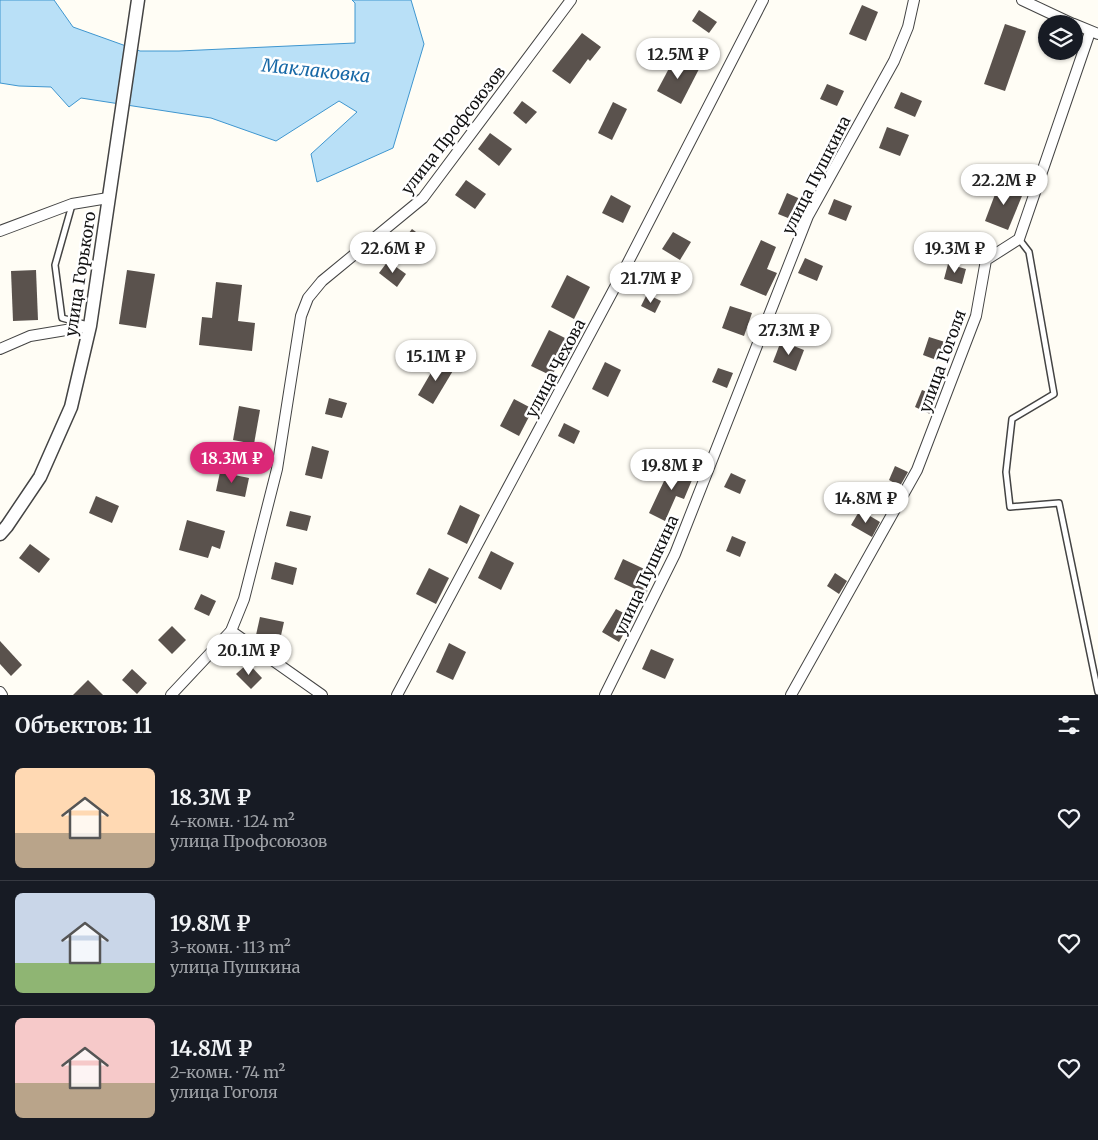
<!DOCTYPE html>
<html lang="ru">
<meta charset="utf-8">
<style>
:root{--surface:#171b24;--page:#242831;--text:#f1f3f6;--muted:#9ea1a6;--line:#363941;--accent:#db2777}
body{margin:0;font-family:Merriweather,serif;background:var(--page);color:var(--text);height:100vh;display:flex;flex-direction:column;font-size:19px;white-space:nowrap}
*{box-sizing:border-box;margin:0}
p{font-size:16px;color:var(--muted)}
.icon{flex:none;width:28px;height:28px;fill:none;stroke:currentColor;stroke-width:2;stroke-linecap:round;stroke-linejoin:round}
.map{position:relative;height:695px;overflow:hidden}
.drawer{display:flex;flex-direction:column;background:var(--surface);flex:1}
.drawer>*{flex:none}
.fabs{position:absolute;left:1038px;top:15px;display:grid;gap:10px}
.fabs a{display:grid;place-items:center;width:45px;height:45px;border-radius:50%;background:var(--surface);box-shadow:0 1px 4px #0004;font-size:25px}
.price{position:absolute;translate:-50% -42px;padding:0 11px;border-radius:18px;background:#fff;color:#222;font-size:16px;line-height:32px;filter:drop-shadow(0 1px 2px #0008)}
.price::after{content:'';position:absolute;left:50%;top:30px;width:15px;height:11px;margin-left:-8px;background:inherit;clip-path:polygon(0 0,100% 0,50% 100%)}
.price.selected{background:var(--accent);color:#fff}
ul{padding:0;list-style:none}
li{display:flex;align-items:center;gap:15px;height:125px;padding:0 15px}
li+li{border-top:1px solid var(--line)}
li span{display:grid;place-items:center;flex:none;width:140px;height:100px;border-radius:8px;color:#555}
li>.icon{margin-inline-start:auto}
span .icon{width:60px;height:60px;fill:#fffc;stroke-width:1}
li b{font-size:21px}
h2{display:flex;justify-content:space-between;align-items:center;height:60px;padding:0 15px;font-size:21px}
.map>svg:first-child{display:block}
.water{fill:#b9e0f7;stroke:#3f96cf}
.building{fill:#5a524d}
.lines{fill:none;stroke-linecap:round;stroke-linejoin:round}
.service-casing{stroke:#444;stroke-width:8}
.minor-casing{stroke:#444;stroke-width:12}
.tertiary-casing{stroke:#444;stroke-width:15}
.service{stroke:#fff;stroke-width:5}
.minor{stroke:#fff;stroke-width:10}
.tertiary{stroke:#fff;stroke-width:12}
.labels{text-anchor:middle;stroke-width:5;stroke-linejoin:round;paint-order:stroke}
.street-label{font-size:16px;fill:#111;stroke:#fff}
.water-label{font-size:18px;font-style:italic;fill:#1768a6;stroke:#fff}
</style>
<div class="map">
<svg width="1098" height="695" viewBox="0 0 1098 695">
<rect width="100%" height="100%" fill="#fffdf5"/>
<path class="water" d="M 0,0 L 54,0 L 73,27 L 140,51 L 179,51 L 355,43 L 355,3 L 352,0 L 411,0 L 424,44 L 393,148 L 317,182 L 311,154 L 357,112 L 339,101 L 276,141 L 211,118 L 81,98 L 69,107 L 51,87 L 19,86 L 0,83 Z"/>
<g class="building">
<path d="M 862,5 L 878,12 L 866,41 L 849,34 Z"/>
<path d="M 699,10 L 717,22 L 709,33 L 692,21 Z"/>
<path d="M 1005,24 L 1026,31 L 1005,91 L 984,84 Z"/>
<path d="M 582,33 L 601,47 L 590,61 L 588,59 L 570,84 L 552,71 Z"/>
<path d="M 675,57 L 699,69 L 681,104 L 657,91 Z"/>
<path d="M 827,84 L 844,91 L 837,106 L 820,99 Z"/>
<path d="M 901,92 L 922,101 L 915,117 L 894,108 Z"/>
<path d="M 522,101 L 537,112 L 526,124 L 513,113 Z"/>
<path d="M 613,102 L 627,109 L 612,140 L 598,133 Z"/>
<path d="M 887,127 L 909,135 L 900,156 L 879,148 Z"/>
<path d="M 490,133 L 512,149 L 499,166 L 478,149 Z"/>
<path d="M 466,180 L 486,194 L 475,209 L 455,195 Z"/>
<path d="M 1000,181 L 1024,191 L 1008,230 L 985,221 Z"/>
<path d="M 787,193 L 807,202 L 798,222 L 778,214 Z"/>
<path d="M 611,195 L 631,206 L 623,223 L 602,213 Z"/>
<path d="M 834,199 L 852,206 L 846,221 L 828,214 Z"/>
<path d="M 412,229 L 428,241 L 417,255 L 401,243 Z"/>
<path d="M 673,232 L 691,242 L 680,260 L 662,249 Z"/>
<path d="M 761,240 L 776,247 L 767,269 L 777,273 L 766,296 L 740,285 Z"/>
<path d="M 805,258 L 823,266 L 817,281 L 798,273 Z"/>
<path d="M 388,261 L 406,274 L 397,287 L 379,273 Z"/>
<path d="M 948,264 L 966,269 L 962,284 L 944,279 Z"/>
<path d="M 36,270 L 38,320 L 13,321 L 11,271 Z"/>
<path d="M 127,270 L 155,274 L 146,328 L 119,324 Z"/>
<path d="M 567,275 L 590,287 L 574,319 L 551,307 Z"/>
<path d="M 216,282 L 242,285 L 238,321 L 255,323 L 252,351 L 199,345 L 202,317 L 212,318 Z"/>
<path d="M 647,294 L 661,301 L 655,313 L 641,306 Z"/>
<path d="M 730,306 L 752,313 L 744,336 L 722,328 Z"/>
<path d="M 549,330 L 569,340 L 552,376 L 531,366 Z"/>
<path d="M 929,337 L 945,342 L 939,361 L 923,355 Z"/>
<path d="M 781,341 L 804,350 L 796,371 L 773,362 Z"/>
<path d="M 439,359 L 454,369 L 433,404 L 418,395 Z"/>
<path d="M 605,362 L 621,370 L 608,397 L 592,389 Z"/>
<path d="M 718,368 L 733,373 L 727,388 L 712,382 Z"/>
<path d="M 922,390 L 937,396 L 930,414 L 915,407 Z"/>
<path d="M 329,398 L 347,403 L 342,418 L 325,414 Z"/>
<path d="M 514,399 L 533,409 L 519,436 L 500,426 Z"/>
<path d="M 239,406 L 260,410 L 254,444 L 233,440 Z"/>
<path d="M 564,423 L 580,431 L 574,444 L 558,436 Z"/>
<path d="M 312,446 L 329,451 L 322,479 L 305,475 Z"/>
<path d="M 672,464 L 695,473 L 684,499 L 676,496 L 665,521 L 649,513 Z"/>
<path d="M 895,466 L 908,472 L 900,486 L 889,480 Z"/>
<path d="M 220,472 L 249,478 L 245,497 L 216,491 Z"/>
<path d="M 731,473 L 746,480 L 740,494 L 724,487 Z"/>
<path d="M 96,496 L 119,506 L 112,523 L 89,513 Z"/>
<path d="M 460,505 L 480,515 L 467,544 L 447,534 Z"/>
<path d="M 860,510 L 880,522 L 872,537 L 851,525 Z"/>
<path d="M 290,511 L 311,516 L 307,531 L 286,526 Z"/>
<path d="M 187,520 L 225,531 L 220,549 L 212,546 L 208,558 L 179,550 Z"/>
<path d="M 732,536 L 746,542 L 740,557 L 726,551 Z"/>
<path d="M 30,544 L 50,559 L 39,573 L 19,558 Z"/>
<path d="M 491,551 L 514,563 L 501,590 L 478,578 Z"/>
<path d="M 623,559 L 655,574 L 646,594 L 614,579 Z"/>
<path d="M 275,562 L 297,568 L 293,585 L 271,579 Z"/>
<path d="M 429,568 L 449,578 L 436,604 L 416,594 Z"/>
<path d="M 835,573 L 847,581 L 839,594 L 827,586 Z"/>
<path d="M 201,594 L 216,601 L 209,616 L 194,609 Z"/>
<path d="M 616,609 L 633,618 L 619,642 L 602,632 Z"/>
<path d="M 260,617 L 284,622 L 280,640 L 256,635 Z"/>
<path d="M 172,626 L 186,640 L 172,654 L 158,640 Z"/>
<path d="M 0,641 L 22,665 L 11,676 L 0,664 Z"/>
<path d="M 449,643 L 466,652 L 453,680 L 436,672 Z"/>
<path d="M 651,649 L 674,659 L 665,679 L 642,669 Z"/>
<path d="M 248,663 L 262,678 L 251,689 L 236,674 Z"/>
<path d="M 132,669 L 147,683 L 137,694 L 122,680 Z"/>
<path d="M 88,680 L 103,695 L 73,695 Z"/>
</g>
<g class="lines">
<g class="service-casing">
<g id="service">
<path d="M 72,205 L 55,265 L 62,318 L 84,324"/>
<path d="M 1019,239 L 1029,252 L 1054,394 L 1012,419 L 1006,472 L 1010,507 L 1059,503 L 1098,692"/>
</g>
</g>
<g class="minor-casing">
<g id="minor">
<path d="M 1022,0 L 1073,24"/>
<path d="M 1074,24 L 1098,34"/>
<path d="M 0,231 L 72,204 L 108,198"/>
<path d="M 0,349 L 30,336 L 90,326"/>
<path d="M 231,631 L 322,695"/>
<path d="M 0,692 L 2,695"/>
<path d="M 171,695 L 231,631 L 244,599 L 277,469 L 301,316 L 308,298 L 322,281 L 423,198 L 571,0"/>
<path d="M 397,695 L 622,274 L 763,0"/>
<path d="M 605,695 L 675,554 L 808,216 L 894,61 L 908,27 L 914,0"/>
<path d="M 791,695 L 917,470 L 976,316 L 986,260 L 1019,239 L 1090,32"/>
</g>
</g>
<g class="tertiary-casing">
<path id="tertiary" d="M 0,534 L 7,526 L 40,477 L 71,407 L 90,326 L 138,0"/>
</g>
<use href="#service" class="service"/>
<use href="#minor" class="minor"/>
<use href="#tertiary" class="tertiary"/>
</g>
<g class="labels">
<g class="street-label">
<text transform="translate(453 130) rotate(-52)" y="6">улица Профсоюзов</text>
<text transform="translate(816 175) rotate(-63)" y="6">улица Пушкина</text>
<text transform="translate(80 274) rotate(-81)" y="6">улица Горького</text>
<text transform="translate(942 361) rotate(-70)" y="6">улица Гоголя</text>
<text transform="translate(555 368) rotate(-62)" y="6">улица Чехова</text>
<text transform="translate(646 575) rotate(-65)" y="6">улица Пушкина</text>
</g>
<g class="water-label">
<text transform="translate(316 71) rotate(6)" y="6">Маклаковка</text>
</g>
</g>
</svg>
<div class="fabs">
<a><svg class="icon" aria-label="layers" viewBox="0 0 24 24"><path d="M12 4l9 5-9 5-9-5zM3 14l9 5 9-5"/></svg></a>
</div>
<b class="price" style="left:678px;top:80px">12.5M ₽</b>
<b class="price" style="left:1004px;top:206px">22.2M ₽</b>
<b class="price" style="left:393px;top:274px">22.6M ₽</b>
<b class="price" style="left:955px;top:274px">19.3M ₽</b>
<b class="price" style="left:651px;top:304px">21.7M ₽</b>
<b class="price" style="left:789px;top:356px">27.3M ₽</b>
<b class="price" style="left:436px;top:382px">15.1M ₽</b>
<b class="price selected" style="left:232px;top:484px">18.3M ₽</b>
<b class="price" style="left:672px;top:491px">19.8M ₽</b>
<b class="price" style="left:866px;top:524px">14.8M ₽</b>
<b class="price" style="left:249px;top:676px">20.1M ₽</b>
</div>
<section class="drawer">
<h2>Объектов: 11<svg class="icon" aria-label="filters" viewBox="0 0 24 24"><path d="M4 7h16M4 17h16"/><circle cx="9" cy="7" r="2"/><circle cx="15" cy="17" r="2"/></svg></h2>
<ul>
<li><span style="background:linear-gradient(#ffd9b3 65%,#b9a48a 0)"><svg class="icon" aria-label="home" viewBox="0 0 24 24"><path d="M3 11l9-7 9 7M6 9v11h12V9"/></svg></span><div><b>18.3M ₽</b><p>4-комн. · 124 m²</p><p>улица Профсоюзов</p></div><svg class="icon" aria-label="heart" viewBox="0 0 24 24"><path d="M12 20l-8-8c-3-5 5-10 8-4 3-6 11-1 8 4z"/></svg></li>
<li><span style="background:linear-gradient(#c9d6e8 70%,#8fb573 0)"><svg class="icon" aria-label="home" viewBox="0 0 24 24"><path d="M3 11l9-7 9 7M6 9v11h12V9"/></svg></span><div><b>19.8M ₽</b><p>3-комн. · 113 m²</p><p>улица Пушкина</p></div><svg class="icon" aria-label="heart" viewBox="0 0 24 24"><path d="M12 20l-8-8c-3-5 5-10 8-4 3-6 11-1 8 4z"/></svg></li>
<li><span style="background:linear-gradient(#f6c9c9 65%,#b9a48a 0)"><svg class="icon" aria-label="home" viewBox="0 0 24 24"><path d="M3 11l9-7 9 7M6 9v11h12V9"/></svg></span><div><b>14.8M ₽</b><p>2-комн. · 74 m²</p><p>улица Гоголя</p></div><svg class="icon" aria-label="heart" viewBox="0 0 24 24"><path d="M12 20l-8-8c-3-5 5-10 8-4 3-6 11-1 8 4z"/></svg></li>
</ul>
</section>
